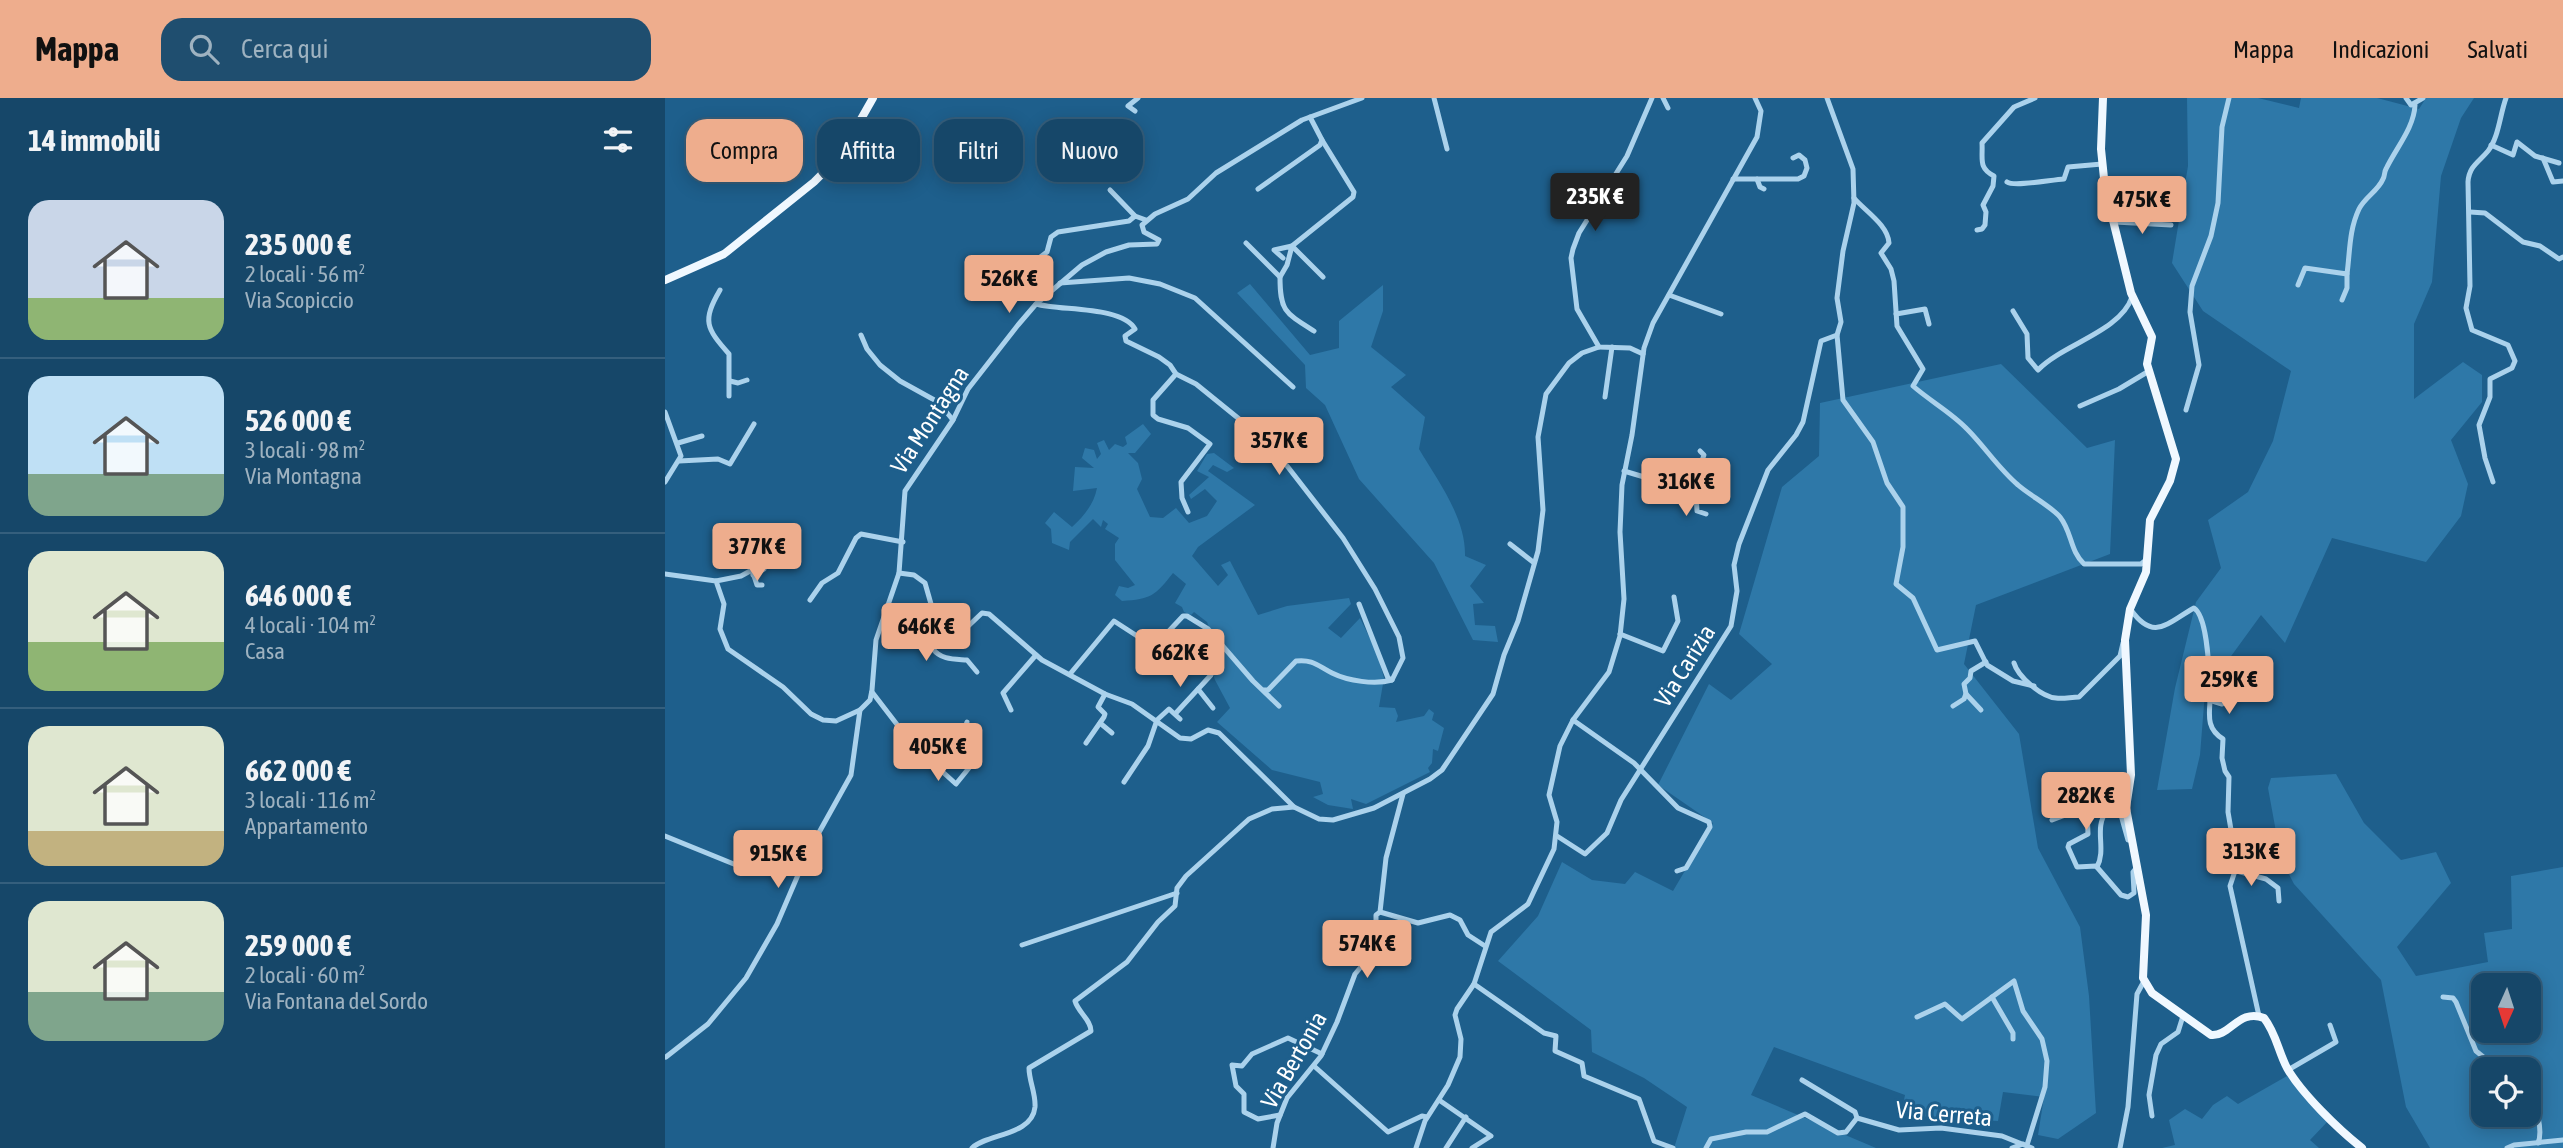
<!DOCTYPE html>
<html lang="it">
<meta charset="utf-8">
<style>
:root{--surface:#164769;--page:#1f4e6f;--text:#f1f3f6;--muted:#9eb2c0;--line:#355f7d;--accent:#eead8d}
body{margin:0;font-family:"Asap Condensed",sans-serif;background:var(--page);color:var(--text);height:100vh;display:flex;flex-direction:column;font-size:26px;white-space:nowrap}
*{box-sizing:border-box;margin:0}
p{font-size:23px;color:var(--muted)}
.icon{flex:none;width:38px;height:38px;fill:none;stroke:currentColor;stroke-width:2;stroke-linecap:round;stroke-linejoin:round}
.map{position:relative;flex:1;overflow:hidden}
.drawer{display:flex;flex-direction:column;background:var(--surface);width:665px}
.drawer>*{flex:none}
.guide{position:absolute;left:21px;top:21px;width:665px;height:63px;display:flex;gap:14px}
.needle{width:46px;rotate:183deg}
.buttons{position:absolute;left:1806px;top:875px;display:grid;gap:14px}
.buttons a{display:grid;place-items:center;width:70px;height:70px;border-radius:14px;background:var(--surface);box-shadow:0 4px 18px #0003,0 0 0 2px var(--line);font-size:35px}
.price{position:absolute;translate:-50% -60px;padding:0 16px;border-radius:7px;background:var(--accent);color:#111;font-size:23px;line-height:46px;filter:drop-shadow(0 2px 4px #0008)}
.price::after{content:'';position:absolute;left:50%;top:42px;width:21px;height:16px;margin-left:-10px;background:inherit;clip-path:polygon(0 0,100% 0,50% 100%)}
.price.active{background:#222;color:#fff}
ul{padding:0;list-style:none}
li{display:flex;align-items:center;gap:21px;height:175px;padding:0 28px}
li+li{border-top:2px solid var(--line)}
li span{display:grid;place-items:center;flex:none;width:196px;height:140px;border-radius:21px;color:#555}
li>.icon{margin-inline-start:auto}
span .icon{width:84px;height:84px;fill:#fffc;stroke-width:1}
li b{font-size:30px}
h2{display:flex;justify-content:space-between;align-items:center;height:84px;padding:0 28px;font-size:30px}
.chip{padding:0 24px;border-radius:21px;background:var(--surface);box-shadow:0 4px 18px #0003,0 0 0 2px var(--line);font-size:24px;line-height:63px}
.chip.active{background:var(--accent);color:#111}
header{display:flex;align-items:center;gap:42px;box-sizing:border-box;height:98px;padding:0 35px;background:var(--accent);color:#111}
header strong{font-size:33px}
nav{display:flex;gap:38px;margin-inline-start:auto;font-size:24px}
.search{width:490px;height:63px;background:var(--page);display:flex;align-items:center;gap:18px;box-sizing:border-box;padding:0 24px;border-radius:21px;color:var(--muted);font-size:26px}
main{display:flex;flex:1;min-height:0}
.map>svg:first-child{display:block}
.green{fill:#2e78a8;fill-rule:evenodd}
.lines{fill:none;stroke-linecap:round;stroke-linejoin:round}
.minor{stroke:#abd2ec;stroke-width:5}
.major{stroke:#f0f8ff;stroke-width:8}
.labels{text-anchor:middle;stroke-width:6;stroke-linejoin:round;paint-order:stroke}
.street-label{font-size:24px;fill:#fff;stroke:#1e5f8c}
</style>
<header>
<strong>Mappa</strong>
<div class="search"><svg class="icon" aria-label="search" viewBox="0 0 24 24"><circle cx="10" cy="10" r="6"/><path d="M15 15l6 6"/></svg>Cerca qui</div>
<nav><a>Mappa</a><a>Indicazioni</a><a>Salvati</a></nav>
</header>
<main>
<section class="drawer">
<h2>14 immobili<svg class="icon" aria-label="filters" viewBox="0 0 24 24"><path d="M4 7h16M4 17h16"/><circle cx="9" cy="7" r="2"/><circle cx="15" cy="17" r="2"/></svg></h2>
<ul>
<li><span style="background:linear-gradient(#c9d6e8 70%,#8fb573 0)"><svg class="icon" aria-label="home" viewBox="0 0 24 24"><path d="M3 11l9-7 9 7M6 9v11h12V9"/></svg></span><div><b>235 000 €</b><p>2 locali · 56 m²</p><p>Via Scopiccio</p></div></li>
<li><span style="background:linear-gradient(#bfe0f5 70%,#7fa58c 0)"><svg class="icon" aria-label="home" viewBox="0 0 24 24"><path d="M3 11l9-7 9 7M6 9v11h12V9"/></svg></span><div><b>526 000 €</b><p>3 locali · 98 m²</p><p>Via Montagna</p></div></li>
<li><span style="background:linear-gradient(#dfe7d0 65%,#8fb573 0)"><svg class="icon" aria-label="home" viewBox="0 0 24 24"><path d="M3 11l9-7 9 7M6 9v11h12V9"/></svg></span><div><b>646 000 €</b><p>4 locali · 104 m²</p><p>Casa</p></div></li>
<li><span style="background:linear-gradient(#dfe7d0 75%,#c2b280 0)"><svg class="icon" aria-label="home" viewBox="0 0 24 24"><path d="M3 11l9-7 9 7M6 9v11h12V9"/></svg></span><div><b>662 000 €</b><p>3 locali · 116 m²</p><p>Appartamento</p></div></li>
<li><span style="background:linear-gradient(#dfe7d0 65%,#7fa58c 0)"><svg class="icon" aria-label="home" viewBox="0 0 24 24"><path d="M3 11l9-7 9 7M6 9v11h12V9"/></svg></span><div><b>259 000 €</b><p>2 locali · 60 m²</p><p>Via Fontana del Sordo</p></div></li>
</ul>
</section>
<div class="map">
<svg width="1898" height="1050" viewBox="0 0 1898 1050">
<rect width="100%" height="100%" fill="#1e5f8c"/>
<g class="green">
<path d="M 1522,0 L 1593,0 L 1634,10 L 1636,0 L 1712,0 L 1754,11 L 1761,0 L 1809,0 L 1796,20 L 1776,78 L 1767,184 L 1749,226 L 1749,301 L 1798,264 L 1817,277 L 1817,304 L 1786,342 L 1803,386 L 1796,418 L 1761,464 L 1667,440 L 1620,545 L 1596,517 L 1540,594 L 1535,657 L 1527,691 L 1492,692 L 1510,590 L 1531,504 L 1556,470 L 1543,422 L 1583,394 L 1608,343 L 1626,273 L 1538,213 L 1507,165 L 1523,68 Z"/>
<path d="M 585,186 L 645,257 L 674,250 L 674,223 L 718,187 L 718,213 L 706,249 L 741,277 L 726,289 L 760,319 L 754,351 C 773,383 801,420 800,458 L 821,467 L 805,488 L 819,505 L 808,506 L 810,527 L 830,528 L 833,544 L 808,542 L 769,465 L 694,381 L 660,307 L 641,290 L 640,267 L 572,195 Z"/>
<path d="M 1336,266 L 1422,350 L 1450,342 L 1445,456 L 1311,507 L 1299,566 L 1354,636 L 1373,750 L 1415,829 L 1424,898 L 1431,1015 L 1393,1041 L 1373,1037 L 1379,999 L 1338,994 L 1333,1023 L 1236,1017 L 1240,997 L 1109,949 L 1086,997 L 1211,1050 L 1009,1050 L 1022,1009 L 979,980 L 927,954 L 926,932 L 833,863 L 873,818 L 897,764 L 927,782 L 960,786 L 970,774 L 1008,793 L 1048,725 L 993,687 L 1044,586 L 1066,602 L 1107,566 L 1074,536 L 1117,389 L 1154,358 L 1155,305 Z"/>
<path d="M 478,326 L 486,336 L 470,355 L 463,355 L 473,365 L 477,381 L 472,391 L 485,419 L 498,420 L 511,410 L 524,425 L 542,418 L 552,403 L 540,391 L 526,401 L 524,397 L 544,379 L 532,373 L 542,356 L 549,355 L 569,370 L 562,374 L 548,367 L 543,373 L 590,407 L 533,449 L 527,458 L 553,488 L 563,477 L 556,467 L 565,463 L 593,517 L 622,508 L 684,500 L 686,506 L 663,530 L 676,540 L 695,520 L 712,555 L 719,580 L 714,609 L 730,610 L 733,618 L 731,624 L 759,618 L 764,611 L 769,615 L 767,622 L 779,630 L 773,653 L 768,651 L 767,665 L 763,670 L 765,674 L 701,706 L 686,701 L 688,711 L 663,707 L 648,699 L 658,696 L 655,684 L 607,672 L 552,624 L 565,610 L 550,582 L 544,564 L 553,552 L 542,524 L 529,514 L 526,517 L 519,514 L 517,509 L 510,505 L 521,486 L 508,475 C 490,498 486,501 457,503 L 450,497 L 454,488 L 463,490 L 470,487 L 450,462 L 450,446 L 454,440 L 440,431 L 443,426 L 438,422 L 436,429 L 428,421 L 405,444 L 404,452 L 387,445 L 386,431 L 380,425 L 389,414 L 407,429 C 419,418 429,406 432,390 L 408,393 L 410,369 L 429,370 L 417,360 L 420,350 L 429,352 L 432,361 L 436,356 L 432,345 L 439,342 L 444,352 L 450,346 L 458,349 L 462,346 L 460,339 Z"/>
<path d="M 1671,676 L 1699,725 L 1736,762 L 1771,754 L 1786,785 L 1732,849 L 1751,878 L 1823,864 L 1819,835 L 1847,831 L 1846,778 L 1898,769 L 1898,1050 L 1765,1050 L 1741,1009 L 1716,882 L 1629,786 L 1616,761 L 1603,690 L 1606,680 ZM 1818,887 L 1864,887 L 1864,933 L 1818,933 ZM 1818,971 L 1864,971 L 1864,1017 L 1818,1017 Z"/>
<path d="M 1622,978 L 1664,1022 L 1645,1042 L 1654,1050 L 1497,1050 L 1510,1047 L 1504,1022 L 1520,1011 L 1537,1021 L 1548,1007 L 1562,998 L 1573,1006 Z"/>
</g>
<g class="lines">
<g class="minor">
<path d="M 769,0 L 782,51"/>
<path d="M 998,0 L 1003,10"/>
<path d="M 1741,0 L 1746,7 L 1758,0"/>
<path d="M 470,13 L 463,8 L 473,0"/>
<path d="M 657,42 L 689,94 L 688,99 L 627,148 L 658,179"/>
<path d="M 1826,47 L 1848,57 L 1852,44 L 1870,58 L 1894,65"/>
<path d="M 1878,60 L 1888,84 L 1898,83"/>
<path d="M 1068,81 L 1133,81 L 1139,78 L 1142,70 L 1140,62 L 1134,57 L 1128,60"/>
<path d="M 1092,81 L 1095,89 L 1099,91"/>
<path d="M 1342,84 C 1349,89 1385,82 1399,81 L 1403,69 L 1437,66"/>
<path d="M 593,91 L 655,47 L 657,42 L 645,19"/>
<path d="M 445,92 L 470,118"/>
<path d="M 1189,100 C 1200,113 1223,127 1224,145 L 1216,155 L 1226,171 L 1229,183 L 1232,228 L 1258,271 L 1248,288 C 1265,303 1287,315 1302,331 C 1320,349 1333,370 1353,387 C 1363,396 1388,410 1395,419 C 1407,434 1405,453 1419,466 L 1476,466 L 1481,462"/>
<path d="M 1805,114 L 1820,115 L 1858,144 L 1875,148 L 1894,161 L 1898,159"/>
<path d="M 1450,124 L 1506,127"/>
<path d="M 1312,132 L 1317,131 L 1320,127 L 1321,114 L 1318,107 L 1328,88 L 1329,78 C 1313,70 1318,61 1317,45 L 1349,9 L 1370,0"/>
<path d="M 581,145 L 615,179 L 622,167 L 627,148 L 609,152 L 618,160"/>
<path d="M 615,179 C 615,213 620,215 649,233"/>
<path d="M 395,185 L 464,180 L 495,186 L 530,200 L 628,289"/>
<path d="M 1633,187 L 1640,170 L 1682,176 C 1685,154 1684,132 1694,111 C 1700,99 1713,93 1718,81 C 1720,78 1719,74 1721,71 C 1731,50 1749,30 1750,7"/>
<path d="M 55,192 C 37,223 41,230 64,256 L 64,298"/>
<path d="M 353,192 L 349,189 L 350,178 L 382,154 L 386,139 L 393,134 L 464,123 L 470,118 L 481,122"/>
<path d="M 1004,197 L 1056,216"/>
<path d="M 1677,202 L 1682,190 L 1682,176"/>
<path d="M 371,206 C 396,213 457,208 470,231 L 460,238 L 461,243 L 494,259 L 505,267 L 511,276 L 488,302 L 488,317 L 493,321 L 523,330 L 545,346 L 516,384 L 517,400 L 523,414"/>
<path d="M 1348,213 L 1362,236 L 1363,260 L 1373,272 C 1398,246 1455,234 1467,199"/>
<path d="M 1231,216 L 1260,211 L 1264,226"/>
<path d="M 196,237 L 202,251 L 215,267 L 235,283 L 273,304 L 288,322"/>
<path d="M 1172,237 L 1178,302 L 1208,344 L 1222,385 L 1238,409 L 1238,449 L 1231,486 L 1248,500 L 1272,552 L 1310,543 L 1322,567 L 1348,583 L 1369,588"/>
<path d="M 978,256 L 965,250 L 934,249 L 912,211 L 906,160 L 908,151 L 914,135 L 962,58 L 987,0"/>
<path d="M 511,276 L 531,286 L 605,346 L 678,440 L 710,491 L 734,539 L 738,560 L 727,582 L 723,580 L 694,506"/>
<path d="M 65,283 L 73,285 L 82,282"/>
<path d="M 940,299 L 947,249"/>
<path d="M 1415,308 L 1454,291 L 1484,273"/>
<path d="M 1521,312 L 1534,267 L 1525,214 L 1527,188 L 1546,138 L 1553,105 L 1557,29 L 1564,0"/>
<path d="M 13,345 L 37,338"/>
<path d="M 14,363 L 53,361 L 65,366 L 89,326"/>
<path d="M 959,373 L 1026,393 L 1039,357 L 1035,353"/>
<path d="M 0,384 L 16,358 L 0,314"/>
<path d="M 1828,384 L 1820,360 L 1814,327 L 1825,299 L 1825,281 L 1847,270 L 1850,263 L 1843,247 L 1807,232 L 1801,210 L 1805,188 L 1803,84 C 1804,68 1814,64 1823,53 C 1834,39 1835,16 1841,0"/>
<path d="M 1026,393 L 1031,397 L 1032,413 L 1041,416"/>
<path d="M 84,429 L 81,436 L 82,453 L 87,455"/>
<path d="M 845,446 L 868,464"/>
<path d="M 87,472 L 92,487 L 97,487"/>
<path d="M 234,475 L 249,477 L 260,485 L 270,520 L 286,536 L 297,534 L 317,515 L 324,516 L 377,562 L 440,596 L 467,606 L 515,640 L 526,641 L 543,632 L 554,635 L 629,709 L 654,721 L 668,722 L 709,710 L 765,681 L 777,672 L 828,596 L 839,557 L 853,523 L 873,453 L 878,412 L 873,339 L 881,296 L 904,265 L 917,255 L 934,249"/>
<path d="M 0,476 L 51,483 L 59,506 L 55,531 L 63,551 L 118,589 L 146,616 L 158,622 L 171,623 L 195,612 L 205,602 L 207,592 L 211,542 L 234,475 L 240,393 L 288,322 L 303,291 L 353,227 L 371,206 L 417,167 L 441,154 L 464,147 L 492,146 L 494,142 L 479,134 L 477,127 L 490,116 L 523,101 L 551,75 L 637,22 L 697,0"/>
<path d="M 88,477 L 99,471"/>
<path d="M 51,483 L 76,478 L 87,472 L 87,455 L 108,446"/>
<path d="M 145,502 L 157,485 L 173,475 L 191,440 L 196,436 L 238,444"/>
<path d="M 1466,512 C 1489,544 1502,525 1529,510 C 1543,519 1544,573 1545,590 C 1547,610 1537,628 1558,641 L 1557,660 L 1560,673 L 1564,679 L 1563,714 L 1572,767 L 1565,788 L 1594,918"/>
<path d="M 276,527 L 268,551 C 276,562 290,561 302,562 L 312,574"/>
<path d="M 955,536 L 998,553 L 1013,523 L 1009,499"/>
<path d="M 1349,565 C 1353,579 1377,599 1391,600 C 1399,601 1406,599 1414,599 L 1455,558 L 1458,545"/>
<path d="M 405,576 L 449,523 L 489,549 L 518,518 L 522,518 L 543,531 L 588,583 L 614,608"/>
<path d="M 533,591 L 548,610"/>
<path d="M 599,592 L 603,592 L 631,563 C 648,561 653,568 667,575 C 683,583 710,587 727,582"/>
<path d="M 1546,592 L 1557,579 L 1577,564 L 1583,571 L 1581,578"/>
<path d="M 207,594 L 247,646 L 291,686 L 308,665 L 293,650 L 302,624"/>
<path d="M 1544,602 L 1557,606 L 1578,595"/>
<path d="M 1288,608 L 1299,601 L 1301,596"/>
<path d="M 346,612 L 338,595 L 371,557"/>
<path d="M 1316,612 L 1301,596 L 1299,586 L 1305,580 L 1306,573 L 1321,564"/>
<path d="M 510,616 L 546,577 L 542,570"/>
<path d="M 908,622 L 969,665 L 1013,710 L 1044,724 L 1045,729 L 1021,770 L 1012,773"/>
<path d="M 435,625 L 447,635"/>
<path d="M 421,645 L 439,619 L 440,616 L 433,609 L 440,596"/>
<path d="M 459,684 L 483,648 L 492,622 L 504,611 L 515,621"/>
<path d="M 1422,711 L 1423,736 L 1404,746 L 1403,749 L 1412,769 L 1431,768 L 1456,797 L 1463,799 L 1469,795 L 1468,774 L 1472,769"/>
<path d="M 1387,722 C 1409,713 1434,704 1456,717 L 1463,742 L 1466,742"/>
<path d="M 0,738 L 86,773 L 116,762 L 138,766"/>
<path d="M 892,738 L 920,756 L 942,735 L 956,702 L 1066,528 L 1072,493 L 1069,467 L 1074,446 L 1103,372 L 1131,337 L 1138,324 L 1156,243 L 1172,237 L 1176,224 L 1172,200 L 1178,153 L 1189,105 L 1188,71 L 1162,0"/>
<path d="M 1432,769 C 1442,750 1428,730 1442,713"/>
<path d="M 1572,773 L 1601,781 L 1613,790 L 1614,803"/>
<path d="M 715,814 L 753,825 L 785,817 L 795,822 L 803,837 L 820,848"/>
<path d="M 357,847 L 512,795"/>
<path d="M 809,886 L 879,935 L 891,938 L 890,953 L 917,965 L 919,978 L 974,1001 L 989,1043 L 1008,1050"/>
<path d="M 1327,899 L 1348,935 L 1348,941"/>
<path d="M 1778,899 L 1788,900 L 1791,904 L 1811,953 L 1833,971"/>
<path d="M 1252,919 L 1280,906 L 1297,921 L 1349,883 L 1358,913 L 1377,941 L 1382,963 L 1380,989 L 1362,1047"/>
<path d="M 1,959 L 43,926 L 81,880 L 112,826 L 142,756 L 186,677 L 195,612"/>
<path d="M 649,968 L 723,1034 L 757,1018 L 762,1019"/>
<path d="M 1623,972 L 1671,944 L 1665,927"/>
<path d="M 1137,982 L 1190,1014 L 1192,1020"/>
<path d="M 1864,998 C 1872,1008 1878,1033 1873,1045"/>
<path d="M 774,1002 L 826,1038 L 807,1050"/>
<path d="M 615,1017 L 593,1021 L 579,1014 L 579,996 L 571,988 L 567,967 L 577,968 L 587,956 L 623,940 L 657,956"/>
<path d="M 1487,1018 L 1484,997 L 1491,957 L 1496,946 L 1513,934 L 1518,918"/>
<path d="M 307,1050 C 323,1035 367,1038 370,1009 C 371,996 364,983 364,970 L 426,933 C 426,922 413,914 410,903 L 462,864 L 493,824 L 510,808 L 512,790 L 521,778 L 584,721 L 607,711 L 629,709"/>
<path d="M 608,1050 L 612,1025 L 622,1000 L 656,958 L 672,924 L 690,876 L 711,851 L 711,817 L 715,814 L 721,760 L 738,696"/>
<path d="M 751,1050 L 760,1023 L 783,987 L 795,959 L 796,941 L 790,917 L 792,911 L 809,886 L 826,834 L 863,806 L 889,751 L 892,724 L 884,697 L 895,648 L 908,622 L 944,574 L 955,538 L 959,501 L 955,434 L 957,387 L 967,337 L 979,250 L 988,225 L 1092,39 L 1096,13 L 1090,0"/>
<path d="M 781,1050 L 801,1019"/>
<path d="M 1041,1050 L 1046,1041 L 1081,1034 L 1102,1034 L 1140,1016 L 1173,1035 L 1181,1034 L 1192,1020 L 1234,1032 L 1276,1030 L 1337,1038 L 1367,1050"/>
<path d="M 1347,1050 L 1358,1046"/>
<path d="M 1455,1050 L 1463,1009 L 1472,896 L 1479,883"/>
<path d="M 1842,1050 L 1849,1047 L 1898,1042"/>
</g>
<g class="major">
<path d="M 1438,0 L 1436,51 L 1440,90 L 1466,195 L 1487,239 L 1482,266 L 1511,361 L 1505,383 L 1485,422 L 1481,474 L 1465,511 L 1460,542 L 1466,677 L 1461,710 L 1481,817 L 1478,880 L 1487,895 L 1546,937 C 1565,939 1574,910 1599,920 C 1611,935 1613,953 1622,970 C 1637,996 1673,1031 1697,1050"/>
<path d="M 0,182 L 59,156 L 149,84 L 175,58 L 208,0"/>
</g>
</g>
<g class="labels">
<g class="street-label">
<text transform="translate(265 322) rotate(-57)" y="8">Via Montagna</text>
<text transform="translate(1020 568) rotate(-58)" y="8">Via Carizia</text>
<text transform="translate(629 962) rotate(-60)" y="8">Via Bertonia</text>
<text transform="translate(1279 1016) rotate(5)" y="8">Via Cerreta</text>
</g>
</g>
</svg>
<div class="buttons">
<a><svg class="needle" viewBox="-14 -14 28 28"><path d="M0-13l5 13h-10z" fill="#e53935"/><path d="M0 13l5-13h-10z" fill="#9eb2c0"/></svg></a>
<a><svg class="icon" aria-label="locate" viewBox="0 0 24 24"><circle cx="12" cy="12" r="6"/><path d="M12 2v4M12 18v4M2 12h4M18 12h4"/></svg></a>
</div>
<b class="price active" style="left:930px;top:135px">235K €</b>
<b class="price" style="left:1477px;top:138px">475K €</b>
<b class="price" style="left:344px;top:217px">526K €</b>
<b class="price" style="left:614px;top:379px">357K €</b>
<b class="price" style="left:1021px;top:420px">316K €</b>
<b class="price" style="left:92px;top:485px">377K €</b>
<b class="price" style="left:261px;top:565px">646K €</b>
<b class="price" style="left:515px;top:591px">662K €</b>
<b class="price" style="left:1564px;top:618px">259K €</b>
<b class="price" style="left:273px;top:685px">405K €</b>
<b class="price" style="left:1421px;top:734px">282K €</b>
<b class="price" style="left:1586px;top:790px">313K €</b>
<b class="price" style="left:113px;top:792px">915K €</b>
<b class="price" style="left:702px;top:882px">574K €</b>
<div class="guide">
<a class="chip active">Compra</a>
<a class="chip">Affitta</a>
<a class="chip">Filtri</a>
<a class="chip">Nuovo</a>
</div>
</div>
</main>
